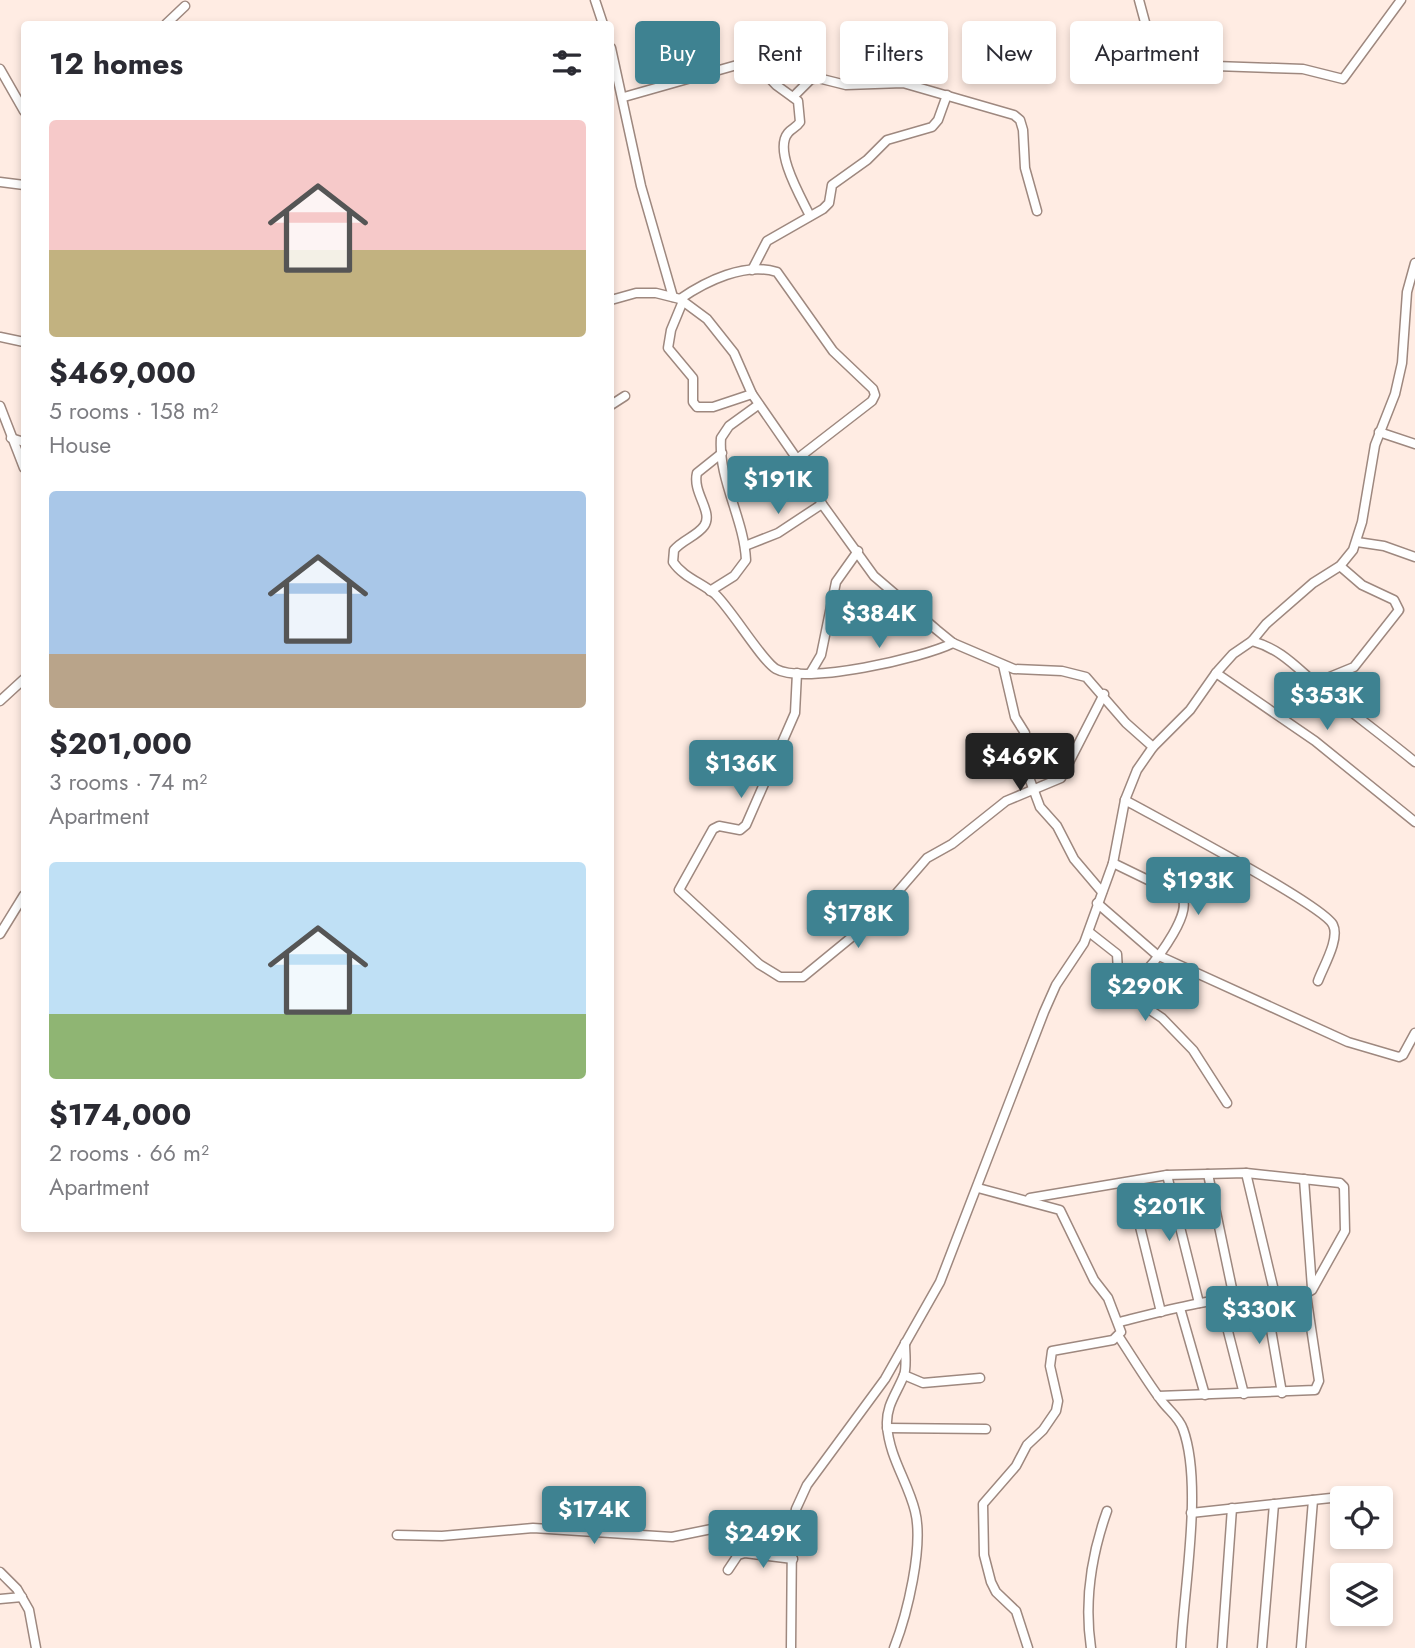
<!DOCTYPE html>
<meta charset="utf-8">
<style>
:root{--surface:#fff;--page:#f7f7f7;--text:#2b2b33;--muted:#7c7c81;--accent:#3e8291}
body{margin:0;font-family:Jost,sans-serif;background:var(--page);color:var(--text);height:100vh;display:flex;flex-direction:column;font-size:26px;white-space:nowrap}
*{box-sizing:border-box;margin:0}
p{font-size:23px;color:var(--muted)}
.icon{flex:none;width:38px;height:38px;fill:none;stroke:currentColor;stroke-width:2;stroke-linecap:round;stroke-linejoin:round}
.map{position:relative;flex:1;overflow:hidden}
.drawer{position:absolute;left:21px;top:21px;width:593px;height:1211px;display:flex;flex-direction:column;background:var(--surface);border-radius:7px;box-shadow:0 4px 10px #0003}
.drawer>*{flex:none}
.guide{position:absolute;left:635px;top:21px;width:665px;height:63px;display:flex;gap:14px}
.fabs{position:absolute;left:1330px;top:1486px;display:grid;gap:14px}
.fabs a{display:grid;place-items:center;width:63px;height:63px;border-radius:7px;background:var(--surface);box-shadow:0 4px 10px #0003;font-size:35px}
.price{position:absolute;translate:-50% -60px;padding:0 16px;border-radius:7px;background:var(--accent);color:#fff;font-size:23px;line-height:46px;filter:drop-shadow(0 2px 4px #0008)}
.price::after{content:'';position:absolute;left:50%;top:42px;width:21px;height:16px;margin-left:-10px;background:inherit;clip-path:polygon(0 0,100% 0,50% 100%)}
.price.selected{background:#222;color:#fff}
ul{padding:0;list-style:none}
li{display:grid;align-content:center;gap:14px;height:371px;padding:0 28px}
li span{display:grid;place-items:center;height:217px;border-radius:7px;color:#555}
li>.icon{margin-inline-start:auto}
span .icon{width:126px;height:126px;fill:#fffc;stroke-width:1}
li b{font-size:30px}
h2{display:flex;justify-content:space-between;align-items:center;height:84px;padding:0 28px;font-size:30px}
.pill{padding:0 24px;border-radius:7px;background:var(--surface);box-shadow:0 4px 10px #0003;font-size:24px;line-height:63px}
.pill.selected{background:var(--accent);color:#fff}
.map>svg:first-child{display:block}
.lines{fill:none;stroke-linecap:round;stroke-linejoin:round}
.minor-casing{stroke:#9e887f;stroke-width:11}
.minor{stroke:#fff;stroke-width:8}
</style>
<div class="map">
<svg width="1415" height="1648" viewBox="0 0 1415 1648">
<rect width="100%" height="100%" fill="#ffece3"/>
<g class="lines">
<g class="minor-casing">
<g id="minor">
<path d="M 595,0 L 603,24"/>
<path d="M 1139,0 L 1149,37 L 1215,66 L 1303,69 L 1343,79 L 1401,0"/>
<path d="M 166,24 L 185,6"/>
<path d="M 611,48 L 641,186 L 673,297"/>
<path d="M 0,69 L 24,111"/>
<path d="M 624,97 L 744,63 L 756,64 L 776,85 L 798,101 L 800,122 C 796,128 792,128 788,133 C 773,151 802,199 810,216"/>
<path d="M 793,97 L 811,79 L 818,78 L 846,85 L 903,83 L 1014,115 L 1020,120 L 1023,130 L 1025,168 L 1037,211"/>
<path d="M 0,182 L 24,185"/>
<path d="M 752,270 L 767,241 L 823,209 L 829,203 L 832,185 L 867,160 L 887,140 L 932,127 L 938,120 L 947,95"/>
<path d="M 680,299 C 706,281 745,262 777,272 L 833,351 L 873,389 L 875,395 L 872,401 L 797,459"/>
<path d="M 611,300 L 636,293 L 656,293 L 680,299 L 707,319 L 734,353 L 752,394 L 797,459 L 822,504 L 874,576 L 937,630 L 953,643 L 1014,669 L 1062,671 L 1086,677 L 1126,723 L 1153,747"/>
<path d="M 683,301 L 671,330 L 668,348 L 693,378 L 693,402 L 697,407 L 713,407 L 752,394"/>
<path d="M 0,337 L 24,342"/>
<path d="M 611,405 L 625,396"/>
<path d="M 0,406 L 24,468"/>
<path d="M 1379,432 L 1415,444"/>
<path d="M 11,438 L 24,442"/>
<path d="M 722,453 L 697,473 C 692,493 714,512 704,526 C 697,536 682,540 674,550 L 673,562 C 683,577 702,583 715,594 C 732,610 762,661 776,669 C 805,685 923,658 953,643"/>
<path d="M 1357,542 L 1384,546 L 1415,557"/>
<path d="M 745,546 L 778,533 L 822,504"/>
<path d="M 710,591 L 734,576 L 746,560 C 744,519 718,479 721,438 L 729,426 L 758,405"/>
<path d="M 1252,641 C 1280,649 1294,665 1315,683 C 1348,710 1382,735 1415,762"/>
<path d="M 1003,665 L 1015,717 L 1025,733 L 1024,764 L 1040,807 L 1057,826 L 1074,859 L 1102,892"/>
<path d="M 811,672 L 821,655 L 836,582 L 858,551"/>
<path d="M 797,673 L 795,713 L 746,825 L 740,830 L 719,826 L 713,829 L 679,890 L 759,964 L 780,977 L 803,977 L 875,918 L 927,858 L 952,844 L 1006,801 L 1061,778 L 1104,694"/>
<path d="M 1216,673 L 1315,741 L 1415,822"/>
<path d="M 1315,683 L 1354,667 L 1399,610 L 1394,600 L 1362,585 L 1340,566"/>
<path d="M 0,701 L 24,679"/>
<path d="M 1125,800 C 1155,817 1324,905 1333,925 C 1340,939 1323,967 1318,981"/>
<path d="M 1113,863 L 1181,896 C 1194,911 1158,958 1146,971 C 1139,979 1128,984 1119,989"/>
<path d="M 1097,903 L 1157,955 L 1348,1042 L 1399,1057 L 1403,1055 L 1415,1033"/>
<path d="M 1089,932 L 1117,954 L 1119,989 L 1162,1018 L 1193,1050 L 1227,1103"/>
<path d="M 0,934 L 24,895"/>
<path d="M 1246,1173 L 1275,1295"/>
<path d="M 1208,1174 L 1234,1298"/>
<path d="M 1167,1175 L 1199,1303"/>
<path d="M 1304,1179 L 1312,1288"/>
<path d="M 1129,1182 L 1161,1312"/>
<path d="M 978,1188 L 1060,1210 L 1094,1280 L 1108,1298 L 1121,1332 L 1113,1340 L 1052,1351 L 1050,1366 L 1058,1401 L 1056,1411 L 1043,1430 L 1027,1445 L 1016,1466 L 983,1504 L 984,1555 L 991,1582 L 996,1592 L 1016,1611 L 1028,1648"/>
<path d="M 1030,1198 L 1167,1175 L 1246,1173 L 1340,1183 L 1344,1187 L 1345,1231 L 1312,1290 C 1299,1299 1280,1295 1264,1295 C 1215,1297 1167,1310 1119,1322"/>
<path d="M 1265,1295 L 1282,1393"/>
<path d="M 1220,1300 L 1244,1394"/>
<path d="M 1180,1308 L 1205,1395"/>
<path d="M 1119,1337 C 1133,1358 1146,1380 1161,1400 C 1168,1410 1179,1417 1183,1429 C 1203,1484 1184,1587 1181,1648"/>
<path d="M 904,1375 L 923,1383 L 980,1378"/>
<path d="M 1158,1396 L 1315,1390 L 1319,1381 L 1306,1294"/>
<path d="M 887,1428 L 986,1429"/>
<path d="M 1191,1513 L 1331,1498"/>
<path d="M 397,1535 L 442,1536 L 533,1528 L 672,1537 L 736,1524 L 792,1533"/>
<path d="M 728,1570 L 738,1555 L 745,1553 L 793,1559"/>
<path d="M 0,1572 L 17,1589 L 29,1610 L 36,1648"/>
<path d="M 0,1599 L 22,1597"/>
<path d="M 791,1648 L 792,1533 L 796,1509 L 807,1485 L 885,1379 L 940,1282 L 1044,1012 L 1056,985 L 1084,943 L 1113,863 L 1125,800 L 1137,770 L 1153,747 L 1190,710 L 1216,673 L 1233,654 L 1252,641 L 1266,624 L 1313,583 L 1340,566 L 1353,550 L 1362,522 L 1375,445 L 1395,394 L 1402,363 L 1407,292 L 1415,263"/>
<path d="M 894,1648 C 907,1615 924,1546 915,1511 C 908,1482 889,1457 887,1425 C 886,1405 897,1393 904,1375 C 907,1367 905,1353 905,1343"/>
<path d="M 1091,1648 C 1084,1601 1091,1556 1107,1511"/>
<path d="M 1222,1648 L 1232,1508"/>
<path d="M 1262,1648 L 1274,1504"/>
<path d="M 1301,1648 L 1313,1500"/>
</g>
</g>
<use href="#minor" class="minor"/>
</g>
</svg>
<div class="fabs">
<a><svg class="icon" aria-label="locate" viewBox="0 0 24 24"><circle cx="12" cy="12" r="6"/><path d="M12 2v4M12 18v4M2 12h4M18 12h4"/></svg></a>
<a><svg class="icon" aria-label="layers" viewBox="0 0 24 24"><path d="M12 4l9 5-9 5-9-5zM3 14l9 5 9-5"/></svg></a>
</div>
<b class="price" style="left:778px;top:516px">$191K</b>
<b class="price" style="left:879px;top:650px">$384K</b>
<b class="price" style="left:1327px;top:732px">$353K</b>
<b class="price selected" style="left:1020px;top:793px">$469K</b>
<b class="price" style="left:741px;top:800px">$136K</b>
<b class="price" style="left:1198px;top:917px">$193K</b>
<b class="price" style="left:858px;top:950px">$178K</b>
<b class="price" style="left:1145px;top:1023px">$290K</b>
<b class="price" style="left:1169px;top:1243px">$201K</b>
<b class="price" style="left:1259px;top:1346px">$330K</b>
<b class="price" style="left:594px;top:1546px">$174K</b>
<b class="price" style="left:763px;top:1570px">$249K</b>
<div class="guide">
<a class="pill selected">Buy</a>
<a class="pill">Rent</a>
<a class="pill">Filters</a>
<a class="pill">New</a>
<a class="pill">Apartment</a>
</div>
<section class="drawer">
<h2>12 homes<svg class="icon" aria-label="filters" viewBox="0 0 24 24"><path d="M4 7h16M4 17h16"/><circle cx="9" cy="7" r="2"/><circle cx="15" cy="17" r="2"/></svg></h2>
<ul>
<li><span style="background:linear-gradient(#f6c9c9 60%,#c2b280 0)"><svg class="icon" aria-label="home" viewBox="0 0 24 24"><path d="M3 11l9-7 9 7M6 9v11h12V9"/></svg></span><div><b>$469,000</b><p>5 rooms · 158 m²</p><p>House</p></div></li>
<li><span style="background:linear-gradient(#a9c7e8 75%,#b9a48a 0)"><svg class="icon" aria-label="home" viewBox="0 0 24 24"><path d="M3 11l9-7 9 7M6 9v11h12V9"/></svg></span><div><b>$201,000</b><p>3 rooms · 74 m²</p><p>Apartment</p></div></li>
<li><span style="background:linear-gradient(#bfe0f5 70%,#8fb573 0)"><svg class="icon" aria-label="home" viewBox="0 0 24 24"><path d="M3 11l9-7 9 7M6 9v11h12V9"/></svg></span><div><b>$174,000</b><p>2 rooms · 66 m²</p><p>Apartment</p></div></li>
</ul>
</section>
</div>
